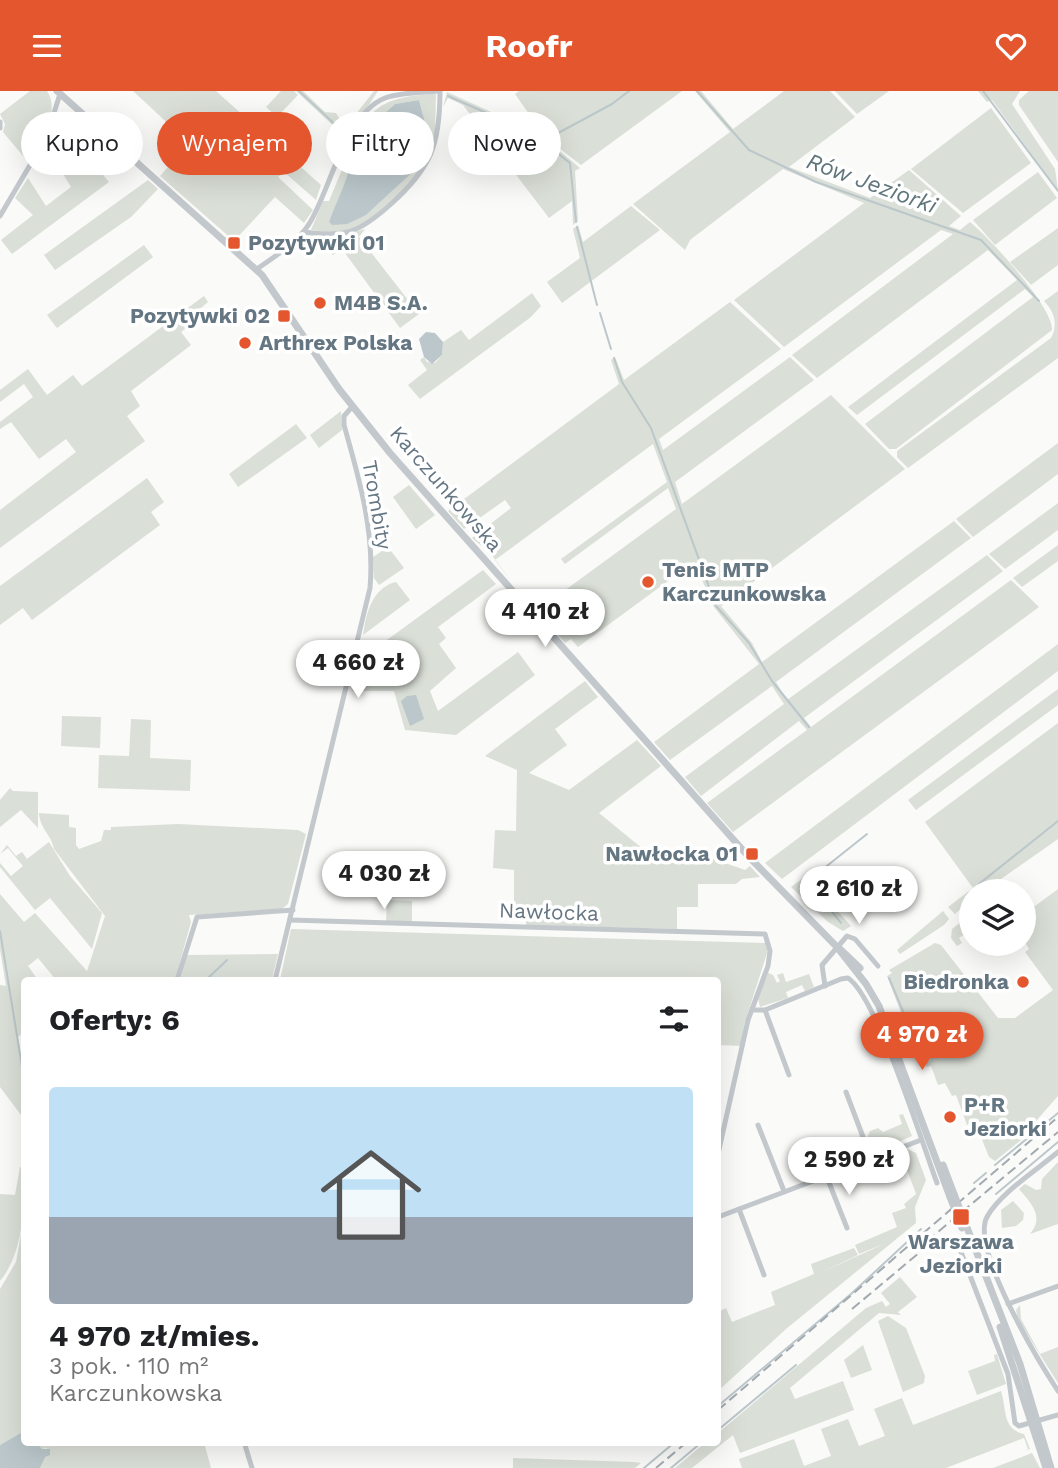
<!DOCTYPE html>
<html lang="pl">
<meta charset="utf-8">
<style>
:root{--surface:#fff;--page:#f6f6f6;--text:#202124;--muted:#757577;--accent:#e4572e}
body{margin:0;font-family:"Work Sans",sans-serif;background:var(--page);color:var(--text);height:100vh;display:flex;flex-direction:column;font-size:26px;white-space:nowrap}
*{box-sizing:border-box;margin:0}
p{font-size:23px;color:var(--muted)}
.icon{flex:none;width:38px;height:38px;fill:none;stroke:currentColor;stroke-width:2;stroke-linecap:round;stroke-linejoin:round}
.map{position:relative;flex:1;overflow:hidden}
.panel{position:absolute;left:21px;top:886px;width:700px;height:469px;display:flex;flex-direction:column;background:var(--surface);border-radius:7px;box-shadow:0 7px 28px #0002}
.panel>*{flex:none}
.guide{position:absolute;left:21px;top:21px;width:700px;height:63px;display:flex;gap:14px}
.fabs{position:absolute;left:959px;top:788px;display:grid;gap:14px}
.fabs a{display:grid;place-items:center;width:77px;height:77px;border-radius:50%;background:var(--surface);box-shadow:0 7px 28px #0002;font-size:35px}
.price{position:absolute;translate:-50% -60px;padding:0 16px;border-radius:24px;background:#fff;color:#222;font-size:23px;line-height:46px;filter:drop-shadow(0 2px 4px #0008)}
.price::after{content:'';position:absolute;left:50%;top:42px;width:21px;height:16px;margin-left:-10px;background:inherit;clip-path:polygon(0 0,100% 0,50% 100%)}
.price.active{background:var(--accent);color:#fff}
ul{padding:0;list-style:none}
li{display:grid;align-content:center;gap:14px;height:371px;padding:0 28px}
li span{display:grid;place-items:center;height:217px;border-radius:7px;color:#555}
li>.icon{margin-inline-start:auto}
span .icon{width:126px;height:126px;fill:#fffc;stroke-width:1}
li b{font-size:30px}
h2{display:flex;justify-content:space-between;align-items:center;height:84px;padding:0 28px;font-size:30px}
.chip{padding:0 24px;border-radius:32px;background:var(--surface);box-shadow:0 7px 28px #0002;font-size:24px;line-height:63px}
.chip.active{background:var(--accent);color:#fff}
header{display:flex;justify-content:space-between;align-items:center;height:91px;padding:0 28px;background:var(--accent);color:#fff;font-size:32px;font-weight:700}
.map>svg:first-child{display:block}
.green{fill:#dadfd7;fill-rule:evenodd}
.water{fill:#bbc7cb}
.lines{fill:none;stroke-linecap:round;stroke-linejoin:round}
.stream{stroke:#bbc7cb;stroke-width:2}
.minor{stroke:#c3c8cc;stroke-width:5}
.tertiary{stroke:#c3c8cc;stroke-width:7}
.rail{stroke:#a2aab0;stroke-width:2;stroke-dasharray:10 5;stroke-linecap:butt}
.tertiary-bridge{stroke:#c3c8cc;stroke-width:7}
.poi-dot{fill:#e4572e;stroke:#fff;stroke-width:2.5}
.labels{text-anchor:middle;stroke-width:7;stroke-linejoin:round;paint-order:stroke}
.poi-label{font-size:21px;font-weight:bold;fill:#657683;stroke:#fff;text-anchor:start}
.street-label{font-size:21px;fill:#657683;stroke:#fff}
.water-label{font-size:23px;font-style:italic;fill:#60757c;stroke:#fff}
</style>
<header><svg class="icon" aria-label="menu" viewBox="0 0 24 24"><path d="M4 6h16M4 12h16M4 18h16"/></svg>Roofr<svg class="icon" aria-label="heart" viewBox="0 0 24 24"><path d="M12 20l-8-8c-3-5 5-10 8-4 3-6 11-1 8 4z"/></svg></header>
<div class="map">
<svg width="1058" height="1377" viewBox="0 0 1058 1377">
<rect width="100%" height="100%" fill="#fafaf8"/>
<g class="green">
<path d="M 30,0 L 47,0 C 61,20 40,53 29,72 L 3,41 L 5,33 L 0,23 Z"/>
<path d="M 133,0 L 216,0 L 321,94 L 316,109 L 284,81 L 278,86 L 313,119 L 304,132 L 275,106 L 234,150 L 160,85 L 189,52 Z"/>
<path d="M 281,0 L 294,0 L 298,4 L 277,26 L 266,16 Z"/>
<path d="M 296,0 L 303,0 L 325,21 L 336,22 L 345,37 L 374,0 L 378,0 L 339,59 L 336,59 L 340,41 Z"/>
<path d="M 519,0 L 682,0 L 581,74 L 546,47 L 515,3 Z"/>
<path d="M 695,0 L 701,0 L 733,38 L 784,0 L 830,0 L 855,26 L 789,76 L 870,107 L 909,79 L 961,125 L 949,135 L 960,139 L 970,131 C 989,146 1054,217 1052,239 L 896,358 L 889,358 L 865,333 L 1033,206 L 1025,198 L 857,324 L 848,316 L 1017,189 L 988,159 L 817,287 L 792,264 L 953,143 L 941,139 L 784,256 L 734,209 L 864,112 L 783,78 L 690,149 L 685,159 L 633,113 L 730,41 Z"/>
<path d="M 835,0 L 889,0 L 857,23 Z"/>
<path d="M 978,0 L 1020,0 L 1012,13 L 1055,78 L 1058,99 L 992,9 L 987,11 Z"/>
<path d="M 1029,0 L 1058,0 L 1058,71 L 1019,14 L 1019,9 Z"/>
<path d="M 447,1 L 538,42 L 580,77 L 575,80 L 578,130 L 573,134 L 572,110 L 549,127 L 463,14 L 448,7 L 443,16 Z"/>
<path d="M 436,3 L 435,40 L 425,75 L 417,87 L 363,135 L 335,142 L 311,139 L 323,110 L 329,110 L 346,69 L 339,68 L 342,60 C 374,16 379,6 436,3 ZM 419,9 L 423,23 L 424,56 L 414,80 L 366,124 L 332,134 L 329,131 L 353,73 L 354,51 L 395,13 Z"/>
<path d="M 991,17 L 1031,72 L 963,122 L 911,78 Z"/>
<path d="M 83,68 L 86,71 L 90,68 L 109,91 L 12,163 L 1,149 L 33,124 L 15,107 L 28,87 L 46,115 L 71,96 L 63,83 Z"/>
<path d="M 1038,81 L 1057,107 L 995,154 L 973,129 Z"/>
<path d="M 148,89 L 158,98 L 131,126 L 55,179 L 44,164 Z"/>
<path d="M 631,115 L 660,139 L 562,212 L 547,191 L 580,167 L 573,138 L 578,134 L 583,151 Z"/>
<path d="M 1058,137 L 1058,174 L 1031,194 L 1010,171 Z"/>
<path d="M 365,138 L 359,146 L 419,223 L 400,237 L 342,158 L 333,164 C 325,154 314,142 300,147 L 304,144 L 333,147 Z"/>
<path d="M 144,154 L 153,166 L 57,237 L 47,224 Z"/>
<path d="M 1058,200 L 1058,267 L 908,377 L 897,366 L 897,360 L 1051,247 C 1058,234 1055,221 1044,210 Z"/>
<path d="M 532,202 L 541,215 L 531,226 L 420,308 L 408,294 L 427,279 L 420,269 L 424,266 L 427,271 L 435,272 L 442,264 L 443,251 L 461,239 L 469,249 Z"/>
<path d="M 204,205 L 208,211 L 196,221 L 199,227 L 181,241 L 191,254 L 131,300 L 140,315 L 127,325 L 145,350 L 0,457 L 0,419 L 76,361 L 66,348 L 39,368 L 11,331 L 0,338 L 0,331 L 33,306 L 24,293 L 0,311 L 0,299 L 28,278 L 47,304 L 73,284 L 82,295 Z"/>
<path d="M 730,211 L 781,258 L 659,348 L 663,359 L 790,266 L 814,289 L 675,391 L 682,413 L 831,304 L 905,378 L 721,515 L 752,552 L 762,571 L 954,430 L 971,447 L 776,591 L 787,609 L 987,464 L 1003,480 L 804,627 L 811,636 L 1011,489 L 1039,516 L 733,741 L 707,712 L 807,639 L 799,630 L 701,705 L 685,686 L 784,613 L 772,595 L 670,669 L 654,651 L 759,573 L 714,516 L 694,471 L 578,556 L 571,548 L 565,552 L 538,519 L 676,418 L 668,397 L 565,473 L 561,468 L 667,391 L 653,353 L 495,469 L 515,495 L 491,463 L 472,447 L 511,417 L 505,409 L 464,438 L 448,420 L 619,293 L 611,269 L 615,266 L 624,289 Z"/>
<path d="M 341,320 L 342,339 L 319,357 L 310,344 Z"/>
<path d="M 296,333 L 307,347 L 238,396 L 229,383 Z"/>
<path d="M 1058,352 L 1058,383 L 973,446 L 956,428 Z"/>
<path d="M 147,387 L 164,411 L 151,421 L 160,434 L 32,529 L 23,517 L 0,534 L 0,495 Z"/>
<path d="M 409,394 L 435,424 L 416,438 L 393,406 Z"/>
<path d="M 1058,412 L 1058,439 L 1005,478 L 989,463 Z"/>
<path d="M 1058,454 L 1058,470 L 1022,496 L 1013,487 Z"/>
<path d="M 388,456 L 404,477 L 379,494 L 374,487 L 373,466 Z"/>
<path d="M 483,479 L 496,493 L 438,536 L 446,547 L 439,553 L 456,577 L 430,600 L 438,620 L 518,561 L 535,584 L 456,644 L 405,639 L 394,600 L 352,600 L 358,570 Z"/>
<path d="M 396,491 L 410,509 L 363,544 C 366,522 372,497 396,491 Z"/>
<path d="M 1058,553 L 1058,580 L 782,788 L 765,772 Z"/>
<path d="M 585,590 L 598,606 L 555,638 L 567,654 L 529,682 L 569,699 L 637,649 L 661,675 L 599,722 L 643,758 L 705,765 L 745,779 L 750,775 L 760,786 L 742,788 L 736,793 L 698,793 L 698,816 L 677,816 L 677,838 L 526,834 L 526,815 L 514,814 L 514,779 L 493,777 L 495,739 L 516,740 L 517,679 L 485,665 Z"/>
<path d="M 1058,598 L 1058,614 L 916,719 L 908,709 Z"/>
<path d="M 62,625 L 101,626 L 100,657 L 61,655 Z"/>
<path d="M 131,628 L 151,629 L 150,667 L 191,669 L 190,700 L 98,697 L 99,664 L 129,665 Z"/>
<path d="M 1058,632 L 1058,748 L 984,800 L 971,800 L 971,809 L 955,823 L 948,816 L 973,797 L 925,731 Z"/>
<path d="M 10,697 L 13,700 L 38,701 L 38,737 L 21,719 L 0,736 L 0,709 Z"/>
<path d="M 39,722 L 69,724 L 69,736 L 76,737 L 76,754 L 79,758 L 101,750 L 104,739 L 111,739 L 111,736 L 178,733 L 298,739 L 306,743 L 288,813 L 282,818 L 189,824 L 191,831 L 175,889 L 56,889 L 38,867 L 28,875 L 38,889 L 24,889 L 24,941 L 18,946 L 24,983 L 24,1028 L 0,996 L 0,894 L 6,895 L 0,858 L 0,803 L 24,831 L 35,822 L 87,880 L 105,825 L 54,758 C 51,743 40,738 39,722 Z"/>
<path d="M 49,751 L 70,785 L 102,822 L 92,858 L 50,807 L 35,819 L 0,776 L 0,772 L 11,785 L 23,775 L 8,757 L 0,763 L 7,754 L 16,765 L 22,761 L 27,768 Z"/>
<path d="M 806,785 L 851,835 L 843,840 L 828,831 L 791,796 Z"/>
<path d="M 1058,798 L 1058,1005 L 1029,1038 L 1031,1041 L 995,1070 L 989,1066 L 975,1031 L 967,1034 L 956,1004 L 952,1005 L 945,992 L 938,994 L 931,975 L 927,976 L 925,972 L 931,969 L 926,956 L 920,958 L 916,947 L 911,948 L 887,885 L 892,882 L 889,879 L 935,852 L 941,854 L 998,927 L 1015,927 L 1053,899 L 1025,861 L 1029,858 L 1024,850 L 1024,810 L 1031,818 Z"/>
<path d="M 387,809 L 412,810 L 412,830 L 386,831 Z"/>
<path d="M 943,820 L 949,828 L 944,834 L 900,863 L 897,859 Z"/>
<path d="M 971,823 L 971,839 L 959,847 L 962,852 L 957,855 L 951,847 L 952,838 Z"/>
<path d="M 291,838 L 767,852 L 767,862 L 744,934 L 742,955 L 718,954 L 718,889 L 280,889 Z"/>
<path d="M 278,863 L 272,888 L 268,889 L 180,889 L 186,864 Z"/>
<path d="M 768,882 L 773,884 L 777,892 L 780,890 L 777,884 L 783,882 L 786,891 L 809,883 L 814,896 L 805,900 L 802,894 L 786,901 L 788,907 L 760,916 L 758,907 Z"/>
<path d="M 903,1023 L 912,1045 L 889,1055 L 881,1050 L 873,1057 L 867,1047 L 870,1040 L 878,1037 L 883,1041 L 902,1033 L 899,1024 Z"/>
<path d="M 907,1058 L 916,1062 L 926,1089 L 915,1116 L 916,1132 L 786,1238 L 718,1300 L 718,1221 L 726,1217 L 732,1231 L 775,1214 L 771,1201 L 814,1183 L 811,1173 L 854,1157 L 858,1164 L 818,1183 L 886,1152 L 859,1163 L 855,1154 L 897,1136 L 892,1122 L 906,1117 L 904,1113 L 916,1103 L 900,1060 Z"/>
<path d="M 1058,1071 L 1058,1133 L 1030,1143 C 1045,1126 1031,1112 1019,1098 L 1025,1093 L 1036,1099 L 1041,1098 L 1042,1088 Z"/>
<path d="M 20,1076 L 24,1077 C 25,1113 24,1161 0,1190 L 0,1103 L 15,1104 Z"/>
<path d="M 1013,1110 L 1024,1122 L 1023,1129 L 1016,1135 L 1002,1137 L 1001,1119 Z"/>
<path d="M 24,1127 L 24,1340 L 0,1354 L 0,1198 L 16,1171 Z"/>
<path d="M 900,1186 L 917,1206 L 898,1221 L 901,1224 L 879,1222 L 790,1297 L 795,1308 L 843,1290 L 854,1319 L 740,1362 L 733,1344 L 692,1377 L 675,1377 L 706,1351 L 718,1351 L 718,1342 L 866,1217 L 882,1210 L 886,1216 L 890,1213 L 881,1202 Z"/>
<path d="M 1020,1214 L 1021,1228 L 1040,1263 L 1058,1256 L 1058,1292 L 1018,1229 L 1016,1219 Z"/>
<path d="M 888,1225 L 906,1237 L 925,1285 L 924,1292 L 903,1301 L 878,1230 Z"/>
<path d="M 863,1254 L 872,1279 L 851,1287 L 844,1269 Z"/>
<path d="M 997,1263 L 1006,1293 L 977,1304 L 968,1280 L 995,1270 L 994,1264 Z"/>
<path d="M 1001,1300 C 1007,1319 1002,1338 1024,1343 L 1030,1358 L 1023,1360 L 1028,1358 L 1024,1347 L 946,1377 L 742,1377 L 739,1368 L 794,1348 L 804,1375 L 831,1365 L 821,1338 L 848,1328 L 859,1355 L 885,1345 L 874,1318 L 902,1307 L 913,1334 Z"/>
<path d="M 36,1351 L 205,1355 L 211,1377 L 40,1377 L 47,1357 L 42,1358 Z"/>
<path d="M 1032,1362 L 1040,1377 L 993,1377 Z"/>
<path d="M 513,1367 L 634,1371 L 641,1372 L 635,1377 L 513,1377 Z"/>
</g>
<g class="water">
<path d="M 419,9 L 426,35 L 422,65 L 414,80 L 366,124 L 347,133 L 332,134 L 329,131 C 339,104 353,80 354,50 L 395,13 Z"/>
<path d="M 426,241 L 435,242 L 443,251 L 442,264 L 432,273 L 424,266 L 419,248 Z"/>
<path d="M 416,604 L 424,628 L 410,635 L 401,610 L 407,605 Z"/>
<path d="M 24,1340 L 24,1351 L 36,1351 L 42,1358 L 50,1358 L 50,1364 L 45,1366 L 40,1377 L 0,1377 L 0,1354 Z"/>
</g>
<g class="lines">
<g class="stream">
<path d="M 299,0 L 340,38"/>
<path d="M 697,0 L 749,59 L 816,91 L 981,149 L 1039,210"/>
<path d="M 983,0 L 1058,100"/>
<path d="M 448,5 L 532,42 L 570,72 L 576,131"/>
<path d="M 547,48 L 612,13 L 629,0"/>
<path d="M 577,136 L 597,214"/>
<path d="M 600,222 L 611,258"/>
<path d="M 614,267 L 622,291 L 651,337 L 716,515 L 749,552 L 772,590 L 809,636"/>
<path d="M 979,793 L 1058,730"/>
<path d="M 841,832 L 808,790 L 867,743"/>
<path d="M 0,840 L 24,988"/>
<path d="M 889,887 L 913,944"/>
<path d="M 206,889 L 227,869"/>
<path d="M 995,1074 L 1058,1022"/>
<path d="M 974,1092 L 986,1082"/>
<path d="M 996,1103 L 1058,1051"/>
<path d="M 718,1315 L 851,1203 L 921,1138"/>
<path d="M 718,1339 L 796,1274"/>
<path d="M 644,1377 L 675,1351"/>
<path d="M 671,1377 L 702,1351"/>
</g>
<g class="minor">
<path d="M 0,31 L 0,37"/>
<path d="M 0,125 L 46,47 L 60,3"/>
<path d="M 304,141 C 346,147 360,141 391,113 C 431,77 440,54 440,0"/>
<path d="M 257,178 C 274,166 298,151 309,133 C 330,101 344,23 385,7 C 401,1 421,2 438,0"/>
<path d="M 290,829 L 765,843 L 770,860 L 768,875 L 748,929 L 718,1063"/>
<path d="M 177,889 L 197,826 L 293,819"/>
<path d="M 275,889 L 370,497 C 375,441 359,387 344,334 L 344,325 L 352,316"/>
<path d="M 825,895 L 822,874 L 847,845 L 855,848 L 878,875"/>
<path d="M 752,919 L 765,919 L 841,888 L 848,887 C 877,906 922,1052 937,1092"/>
<path d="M 765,919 L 789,984"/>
<path d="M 846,1001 L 871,1067"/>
<path d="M 758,1034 L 784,1100"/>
<path d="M 1058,1061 C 1038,1078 999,1103 987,1126 C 970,1157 1039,1271 1058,1300"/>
<path d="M 826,1084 L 847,1137"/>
<path d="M 739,1118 L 764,1184"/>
<path d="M 718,1126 L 921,1049"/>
<path d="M 956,1148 L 1008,1283 L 1015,1332 L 1019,1335 L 1058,1324"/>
<path d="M 1008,1213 L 1058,1195"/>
<path d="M 244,1351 L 252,1377"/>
</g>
<g class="tertiary">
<path d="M 57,0 L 262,184 L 339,298 L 390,362 L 748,765 L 837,856 L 866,893 L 879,915 L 950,1106"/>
<path d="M 840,858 L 860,877"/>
<path d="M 943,1074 L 954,1103"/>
<path d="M 966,1134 L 1020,1273 L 1051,1377"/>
<path d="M 1000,1236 L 1046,1377"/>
</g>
<g class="rail">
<path d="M 927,1150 L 1058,1041"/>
<path d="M 852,1218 L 938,1146"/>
<path d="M 718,1319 L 1058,1026"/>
<path d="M 656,1377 L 687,1351"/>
</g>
<g class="tertiary-bridge">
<path d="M 954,1103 L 966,1134"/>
<path d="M 950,1106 L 962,1137"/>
</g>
</g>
<g class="poi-dot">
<rect x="227" y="145" width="14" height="14" rx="3.5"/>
<circle cx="320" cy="212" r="7"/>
<rect x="277" y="218" width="14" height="14" rx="3.5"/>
<circle cx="245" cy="252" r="7"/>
<circle cx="648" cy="491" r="7"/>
<rect x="745" y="756" width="14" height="14" rx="3.5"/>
<circle cx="1023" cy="891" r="7"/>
<circle cx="950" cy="1026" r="7"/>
<rect x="952" y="1117" width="18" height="18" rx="3.5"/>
</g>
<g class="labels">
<g class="poi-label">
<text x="248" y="159">Pozytywki 01</text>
<text x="334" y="219">M4B S.A.</text>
<text x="270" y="232" text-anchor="end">Pozytywki 02</text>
<text x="259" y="259">Arthrex Polska</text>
<text x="662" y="486">Tenis MTP<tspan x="662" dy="24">Karczunkowska</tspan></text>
<text x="738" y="770" text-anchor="end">Nawłocka 01</text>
<text x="1009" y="898" text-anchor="end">Biedronka</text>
<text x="964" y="1021">P+R<tspan x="964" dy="24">Jeziorki</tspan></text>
<text x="961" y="1158" text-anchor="middle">Warszawa<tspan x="961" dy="24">Jeziorki</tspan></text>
</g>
<g class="street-label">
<text transform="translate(446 398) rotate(49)" y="7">Karczunkowska</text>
<text transform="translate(377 414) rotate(80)" y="7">Trombity</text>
<text transform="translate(549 821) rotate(2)" y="7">Nawłocka</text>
</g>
<g class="water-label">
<text transform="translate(872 92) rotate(20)" y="8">Rów Jeziorki</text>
</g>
</g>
</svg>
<div class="fabs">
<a><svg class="icon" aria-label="layers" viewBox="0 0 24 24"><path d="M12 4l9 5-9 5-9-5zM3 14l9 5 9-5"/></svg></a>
</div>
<b class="price" style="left:545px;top:558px">4 410 zł</b>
<b class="price" style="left:358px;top:609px">4 660 zł</b>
<b class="price" style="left:384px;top:820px">4 030 zł</b>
<b class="price" style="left:859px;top:835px">2 610 zł</b>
<b class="price active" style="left:922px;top:981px">4 970 zł</b>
<b class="price" style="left:849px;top:1106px">2 590 zł</b>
<div class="guide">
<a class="chip">Kupno</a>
<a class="chip active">Wynajem</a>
<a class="chip">Filtry</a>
<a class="chip">Nowe</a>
</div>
<section class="panel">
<h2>Oferty: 6<svg class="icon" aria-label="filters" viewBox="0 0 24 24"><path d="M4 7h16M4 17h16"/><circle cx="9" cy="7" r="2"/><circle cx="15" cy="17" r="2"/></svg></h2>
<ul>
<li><span style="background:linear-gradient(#bfe0f5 60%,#9aa5b1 0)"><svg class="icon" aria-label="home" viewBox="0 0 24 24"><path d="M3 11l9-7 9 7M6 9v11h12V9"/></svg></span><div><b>4 970 zł/mies.</b><p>3 pok. · 110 m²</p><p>Karczunkowska</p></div></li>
</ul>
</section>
</div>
